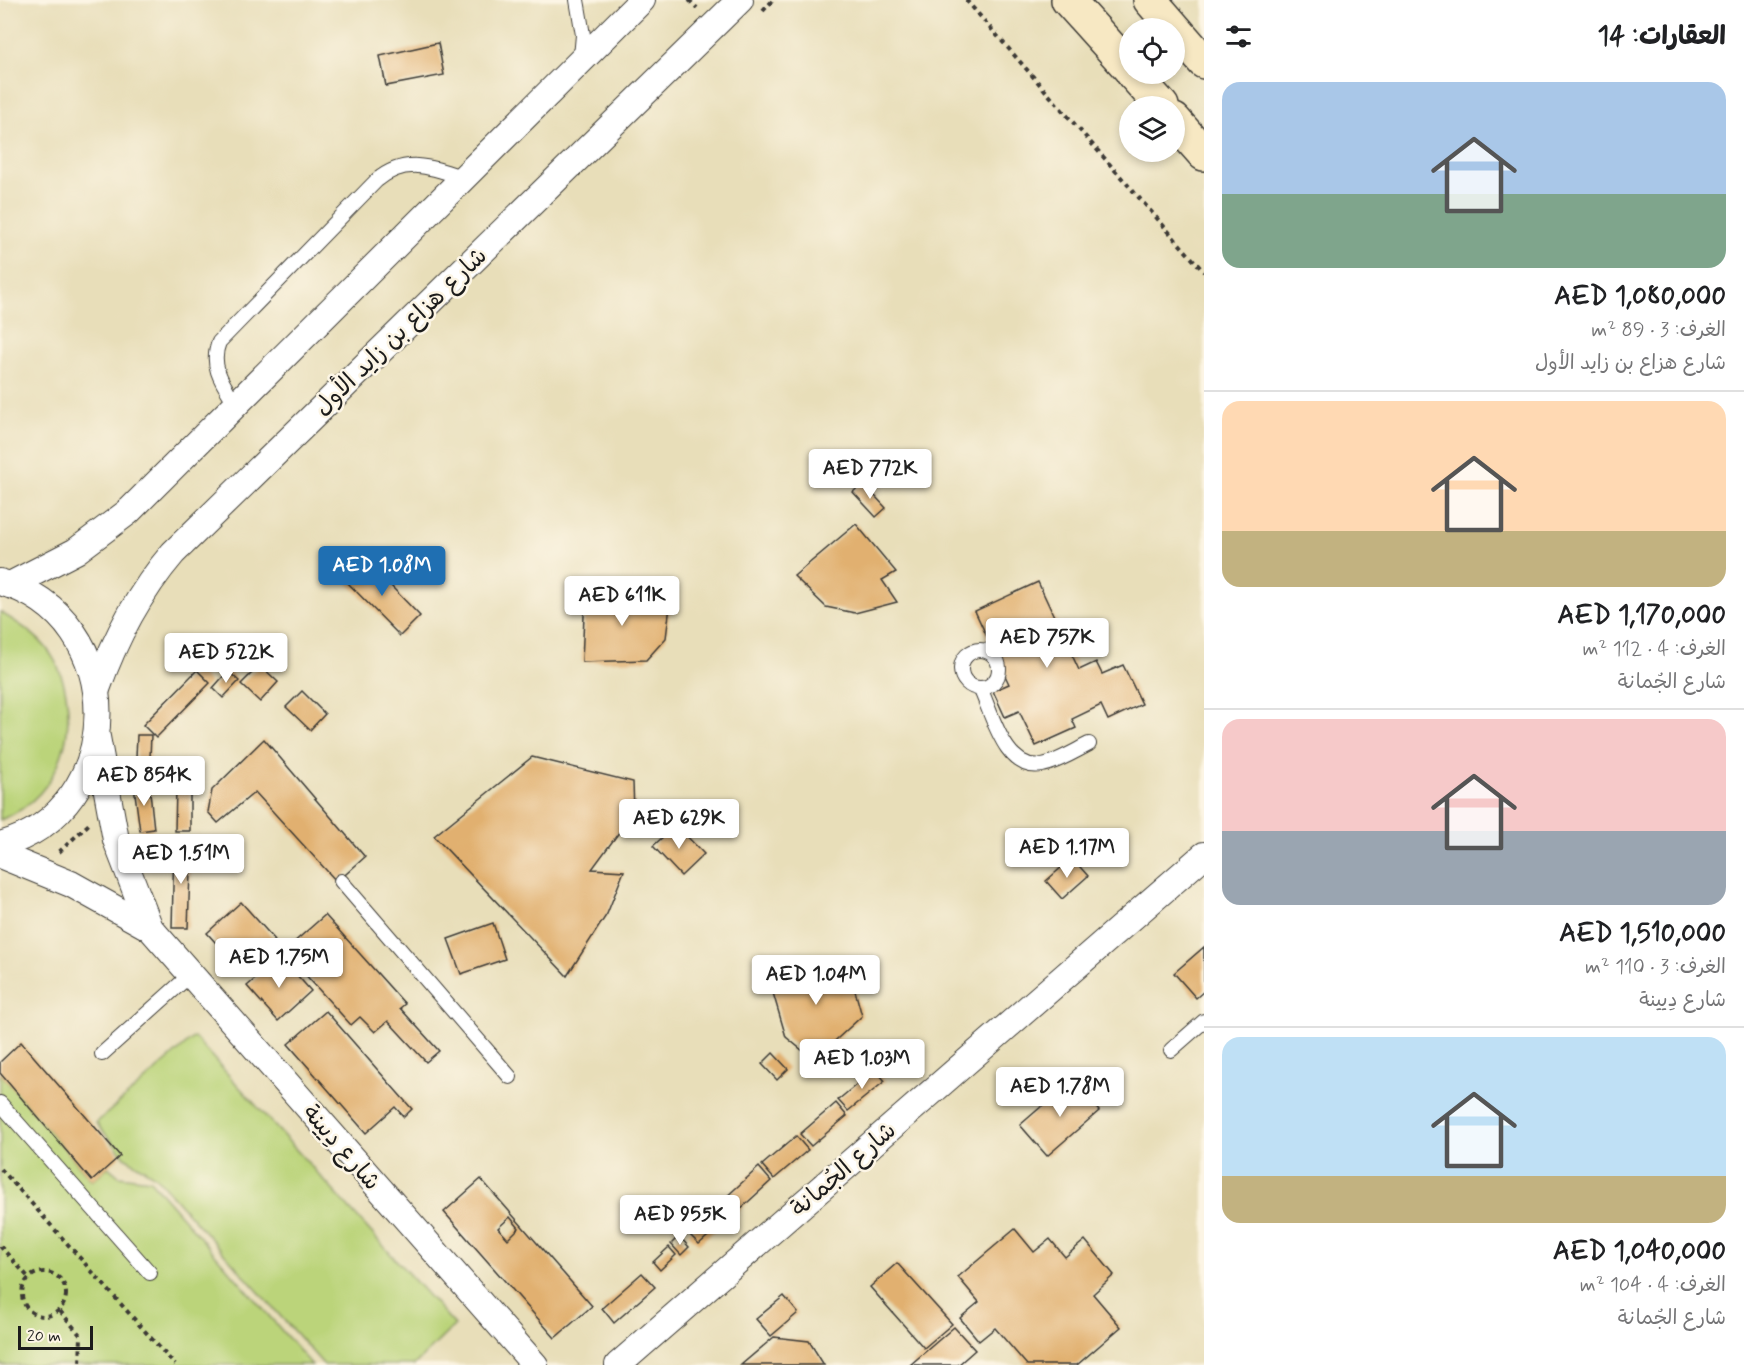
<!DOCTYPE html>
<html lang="ar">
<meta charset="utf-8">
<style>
:root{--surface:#fff;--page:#f6f6f6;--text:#202124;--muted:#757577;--line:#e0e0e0;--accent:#1f6fb2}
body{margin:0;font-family:Mynerve,"Playpen Sans Arabic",sans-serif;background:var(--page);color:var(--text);direction:rtl;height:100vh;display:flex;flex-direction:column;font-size:22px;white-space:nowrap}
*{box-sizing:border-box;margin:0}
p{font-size:20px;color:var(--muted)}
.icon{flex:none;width:33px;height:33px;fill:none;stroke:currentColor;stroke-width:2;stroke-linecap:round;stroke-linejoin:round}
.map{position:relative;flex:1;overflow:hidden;direction:ltr}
.side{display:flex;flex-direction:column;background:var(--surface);width:540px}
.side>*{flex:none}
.controls{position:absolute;left:1119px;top:18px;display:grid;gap:12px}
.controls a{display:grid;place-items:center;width:66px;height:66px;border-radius:50%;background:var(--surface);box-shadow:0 3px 9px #0003;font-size:30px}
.scale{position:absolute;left:18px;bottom:15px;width:75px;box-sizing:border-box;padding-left:6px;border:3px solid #1c1c1c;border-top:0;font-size:16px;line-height:21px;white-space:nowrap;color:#1c1c1c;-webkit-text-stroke:4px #fcf5e5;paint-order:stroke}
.price{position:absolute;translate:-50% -51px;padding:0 14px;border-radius:6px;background:#fff;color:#222;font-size:20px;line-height:39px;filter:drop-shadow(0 2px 3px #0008)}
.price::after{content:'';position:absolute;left:50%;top:36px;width:18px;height:14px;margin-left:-9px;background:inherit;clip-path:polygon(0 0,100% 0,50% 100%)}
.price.active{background:var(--accent);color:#fff}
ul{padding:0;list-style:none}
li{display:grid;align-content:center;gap:12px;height:318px;padding:0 18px}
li+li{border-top:2px solid var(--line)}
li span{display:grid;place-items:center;height:186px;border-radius:18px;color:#555}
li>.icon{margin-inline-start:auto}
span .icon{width:108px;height:108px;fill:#fffc;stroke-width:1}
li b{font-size:26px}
h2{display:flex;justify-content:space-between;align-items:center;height:72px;padding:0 18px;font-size:26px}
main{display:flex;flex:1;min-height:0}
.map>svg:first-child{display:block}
.green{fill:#bbd47a;stroke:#6c784b;stroke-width:1.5}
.building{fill:#e1b070;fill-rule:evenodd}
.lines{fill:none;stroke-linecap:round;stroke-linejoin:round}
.service-casing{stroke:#3b3934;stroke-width:16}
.minor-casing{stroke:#3b3934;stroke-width:28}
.secondary-casing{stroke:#3b3934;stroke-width:36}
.path{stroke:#3b3934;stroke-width:4;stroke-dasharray:4.5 4.5;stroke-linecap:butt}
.service{stroke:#fff;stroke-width:14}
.minor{stroke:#fff;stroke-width:26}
.secondary{stroke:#f7e8c3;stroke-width:33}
.labels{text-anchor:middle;stroke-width:5;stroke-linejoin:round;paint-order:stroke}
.street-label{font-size:24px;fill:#1c1c1c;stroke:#fcf5e5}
</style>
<main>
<section class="side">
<h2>العقارات: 14<svg class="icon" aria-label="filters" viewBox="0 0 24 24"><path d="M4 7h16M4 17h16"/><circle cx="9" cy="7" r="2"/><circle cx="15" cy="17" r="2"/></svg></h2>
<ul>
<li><span style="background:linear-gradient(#a9c7e8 60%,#7fa58c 0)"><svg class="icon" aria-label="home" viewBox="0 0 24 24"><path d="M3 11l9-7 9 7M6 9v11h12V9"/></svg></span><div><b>AED 1,080,000</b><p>الغرف: 3 · 89 m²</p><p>شارع هزاع بن زايد الأول</p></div></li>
<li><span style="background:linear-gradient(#ffd9b3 70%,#c2b280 0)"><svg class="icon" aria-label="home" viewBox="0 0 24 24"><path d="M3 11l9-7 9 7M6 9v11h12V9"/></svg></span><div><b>AED 1,170,000</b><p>الغرف: 4 · 112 m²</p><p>شارع الجُمانة</p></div></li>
<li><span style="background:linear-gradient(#f6c9c9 60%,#9aa5b1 0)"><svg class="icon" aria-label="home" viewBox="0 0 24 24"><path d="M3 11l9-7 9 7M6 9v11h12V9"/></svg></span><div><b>AED 1,510,000</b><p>الغرف: 3 · 110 m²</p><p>شارع دِيينة</p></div></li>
<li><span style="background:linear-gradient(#bfe0f5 75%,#c2b280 0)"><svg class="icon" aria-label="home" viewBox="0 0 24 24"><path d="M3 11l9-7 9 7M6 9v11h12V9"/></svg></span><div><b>AED 1,040,000</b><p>الغرف: 4 · 104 m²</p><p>شارع الجُمانة</p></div></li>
</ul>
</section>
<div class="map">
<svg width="1204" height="1365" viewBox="0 0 1204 1365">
<rect width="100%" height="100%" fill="#fcf5e5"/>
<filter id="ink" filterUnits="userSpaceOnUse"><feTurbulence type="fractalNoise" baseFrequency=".0167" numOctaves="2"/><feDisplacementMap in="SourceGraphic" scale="12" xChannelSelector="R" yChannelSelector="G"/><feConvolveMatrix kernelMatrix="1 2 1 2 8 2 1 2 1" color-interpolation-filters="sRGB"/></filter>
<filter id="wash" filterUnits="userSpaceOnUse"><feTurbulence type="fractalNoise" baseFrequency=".008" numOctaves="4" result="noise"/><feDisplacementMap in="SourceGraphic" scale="24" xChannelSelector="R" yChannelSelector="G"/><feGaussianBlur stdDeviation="1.35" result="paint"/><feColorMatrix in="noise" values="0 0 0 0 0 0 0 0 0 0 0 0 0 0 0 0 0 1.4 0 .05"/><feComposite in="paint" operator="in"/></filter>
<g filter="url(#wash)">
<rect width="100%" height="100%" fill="#e8deb9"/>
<g class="green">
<path d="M 0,612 C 21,625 43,638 55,661 C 84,717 64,797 0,820 Z"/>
<path d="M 194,1037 L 455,1325 L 414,1365 L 324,1365 L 155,1176 L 126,1158 L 96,1123 Z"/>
<path d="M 0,1073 L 92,1181 L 108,1167 L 119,1176 L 150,1180 L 312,1365 L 0,1365 Z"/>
</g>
<g id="blocks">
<g class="building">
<path d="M 438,43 L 444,75 L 386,86 L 380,56 Z"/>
<path d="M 863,483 L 886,508 L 876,517 L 853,492 Z"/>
<path d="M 856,524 L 896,572 L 882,580 L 897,602 L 855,613 L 826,607 L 794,576 Z"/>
<path d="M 364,558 L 420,616 L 400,636 L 344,579 Z"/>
<path d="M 1038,582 L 1079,670 L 1096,662 L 1102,674 L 1123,665 L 1142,704 L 1108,720 L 1101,705 L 1072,719 L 1076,728 L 1036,746 L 1019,711 L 1005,717 L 993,691 L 1009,684 L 975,611 Z"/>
<path d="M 646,591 L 647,607 L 670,606 L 666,638 L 646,660 L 582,662 L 585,592 Z"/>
<path d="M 260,665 L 278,682 L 260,702 L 241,684 Z"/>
<path d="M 197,670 L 210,683 L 156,738 L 143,725 Z"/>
<path d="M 228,671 L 239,681 L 223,698 L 213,688 Z"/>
<path d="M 302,691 L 325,714 L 310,730 L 286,707 Z"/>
<path d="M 137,735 L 151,735 L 149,781 L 135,780 Z"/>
<path d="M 264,739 L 365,857 L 337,882 L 255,792 L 218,823 L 208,812 L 212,790 Z"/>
<path d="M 532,757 L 633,782 L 634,812 L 592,869 L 624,871 L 607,914 L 567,976 L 434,836 Z"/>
<path d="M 149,783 L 154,829 L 140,831 L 134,786 Z"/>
<path d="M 176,788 L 190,788 L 190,831 L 175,831 Z"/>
<path d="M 676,825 L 704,854 L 681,876 L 653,846 Z"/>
<path d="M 174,843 L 191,843 L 188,928 L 172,928 Z"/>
<path d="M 1072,858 L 1088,876 L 1062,899 L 1046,881 Z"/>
<path d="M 241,902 L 275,940 L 241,971 L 207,933 Z"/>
<path d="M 325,915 L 405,1004 L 400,1008 L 439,1051 L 426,1062 L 388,1021 L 375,1032 L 360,1017 L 351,1025 L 284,951 Z"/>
<path d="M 493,923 L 505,959 L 461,974 L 448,939 Z"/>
<path d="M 1204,947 L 1204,991 L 1196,998 L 1174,973 Z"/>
<path d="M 281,957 L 311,991 L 278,1021 L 247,986 Z"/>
<path d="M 824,964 L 851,976 L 862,1016 L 814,1060 L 786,1037 L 771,986 L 793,967 Z"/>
<path d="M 326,1011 L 412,1109 L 404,1117 L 395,1107 L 366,1133 L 288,1044 Z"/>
<path d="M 21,1042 L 120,1156 L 92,1181 L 0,1073 L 0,1062 Z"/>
<path d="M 773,1053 L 788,1069 L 777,1080 L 762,1064 Z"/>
<path d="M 875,1069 L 885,1081 L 848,1111 L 838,1100 Z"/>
<path d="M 1072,1080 L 1099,1111 L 1047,1156 L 1020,1125 Z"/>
<path d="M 836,1103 L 847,1116 L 811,1146 L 800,1134 Z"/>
<path d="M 796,1136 L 808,1150 L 774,1179 L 762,1165 Z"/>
<path d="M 759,1167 L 771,1181 L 736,1213 L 724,1199 Z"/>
<path d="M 481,1179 L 592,1306 L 555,1338 L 444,1212 ZM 510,1217 L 519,1228 L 508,1239 L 498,1228 Z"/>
<path d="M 722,1203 L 732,1215 L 699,1244 L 688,1233 Z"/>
<path d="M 1015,1229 L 1034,1252 L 1050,1239 L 1065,1257 L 1085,1240 L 1114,1275 L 1093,1294 L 1121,1327 L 1077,1365 L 1027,1365 L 995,1328 L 979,1341 L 960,1318 L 979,1302 L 958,1277 Z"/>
<path d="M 679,1236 L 689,1247 L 681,1255 L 671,1244 Z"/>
<path d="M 669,1247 L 676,1255 L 660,1270 L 653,1262 Z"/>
<path d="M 897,1263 L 952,1324 L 924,1348 L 870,1287 Z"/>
<path d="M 642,1273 L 655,1287 L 614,1323 L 602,1308 Z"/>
<path d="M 784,1296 L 798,1313 L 771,1336 L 756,1319 Z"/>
<path d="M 954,1327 L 975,1350 L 958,1365 L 910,1365 Z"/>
<path d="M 774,1337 L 809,1341 L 824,1365 L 741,1365 Z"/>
</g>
</g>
</g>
<g filter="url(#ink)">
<use href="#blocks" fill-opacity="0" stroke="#3b3934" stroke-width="1.5"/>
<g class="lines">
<g class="service-casing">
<g id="service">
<path d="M 577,0 L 583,35 L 581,57"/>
<path d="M 237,406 C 224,385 209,367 219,342 L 376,181 C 405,156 432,167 464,178"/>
<circle cx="980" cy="669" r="19"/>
<path d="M 980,688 C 992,713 1005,772 1042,765 C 1058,762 1075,751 1089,744"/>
<path d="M 341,881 L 510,1077"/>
<path d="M 1171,1050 L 1204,1021"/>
<path d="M 102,1054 L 190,975"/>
<path d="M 0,1103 L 150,1273"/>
</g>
</g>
<g class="minor-casing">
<g id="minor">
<path d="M 0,582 C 130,616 130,810 0,845"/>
<path d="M 10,585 L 76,551 L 128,512 L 642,0"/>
<path d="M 97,689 C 115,638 138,594 173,553 L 740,0"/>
<path d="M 97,737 L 116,840 L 150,928 L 535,1365"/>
<path d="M 0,855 L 71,884 L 150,928"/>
<path d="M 618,1365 L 1204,855"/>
</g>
</g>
<g class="secondary-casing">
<g id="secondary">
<path d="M 1068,0 L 1130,69"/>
<path d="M 1150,0 L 1204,62"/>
<path d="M 1133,74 L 1162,106"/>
<path d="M 1174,120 L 1204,154"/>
</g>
</g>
<g class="path">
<path d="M 689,0 L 697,8"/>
<path d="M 966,0 L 1204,272"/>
<path d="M 763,11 L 773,0"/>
<path d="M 59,852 L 89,824"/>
<path d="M 1,1169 L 175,1365"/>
<path d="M 0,1246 L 29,1278"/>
<circle cx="44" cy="1294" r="22"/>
<path d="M 60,1311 L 81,1336 L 80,1365"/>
</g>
<use href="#service" class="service"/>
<use href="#minor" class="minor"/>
<use href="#secondary" class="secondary"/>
</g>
</g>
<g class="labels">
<g class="street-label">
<text transform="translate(400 331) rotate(-44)" y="8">شارع هزاع بن زايد الأول</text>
<text transform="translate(342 1147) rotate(49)" y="8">شارع دِيينة</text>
<text transform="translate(843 1169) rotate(-41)" y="8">شارع الجُمانة</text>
</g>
</g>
</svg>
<div class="controls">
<a><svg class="icon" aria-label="locate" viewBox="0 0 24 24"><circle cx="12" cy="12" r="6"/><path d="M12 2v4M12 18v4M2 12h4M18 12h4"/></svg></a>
<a><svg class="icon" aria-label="layers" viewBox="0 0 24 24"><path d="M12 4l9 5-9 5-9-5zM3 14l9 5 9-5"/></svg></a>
</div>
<div class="scale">20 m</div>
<b class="price" style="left:870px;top:500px">AED 772K</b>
<b class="price active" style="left:382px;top:597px">AED 1.08M</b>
<b class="price" style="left:622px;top:627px">AED 611K</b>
<b class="price" style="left:1047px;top:669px">AED 757K</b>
<b class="price" style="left:226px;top:684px">AED 522K</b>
<b class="price" style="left:144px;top:807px">AED 854K</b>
<b class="price" style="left:679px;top:850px">AED 629K</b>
<b class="price" style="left:1067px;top:879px">AED 1.17M</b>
<b class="price" style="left:181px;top:885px">AED 1.51M</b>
<b class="price" style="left:279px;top:989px">AED 1.75M</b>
<b class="price" style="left:816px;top:1006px">AED 1.04M</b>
<b class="price" style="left:862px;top:1090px">AED 1.03M</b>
<b class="price" style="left:1060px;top:1118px">AED 1.78M</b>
<b class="price" style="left:680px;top:1246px">AED 955K</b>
</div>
</main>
